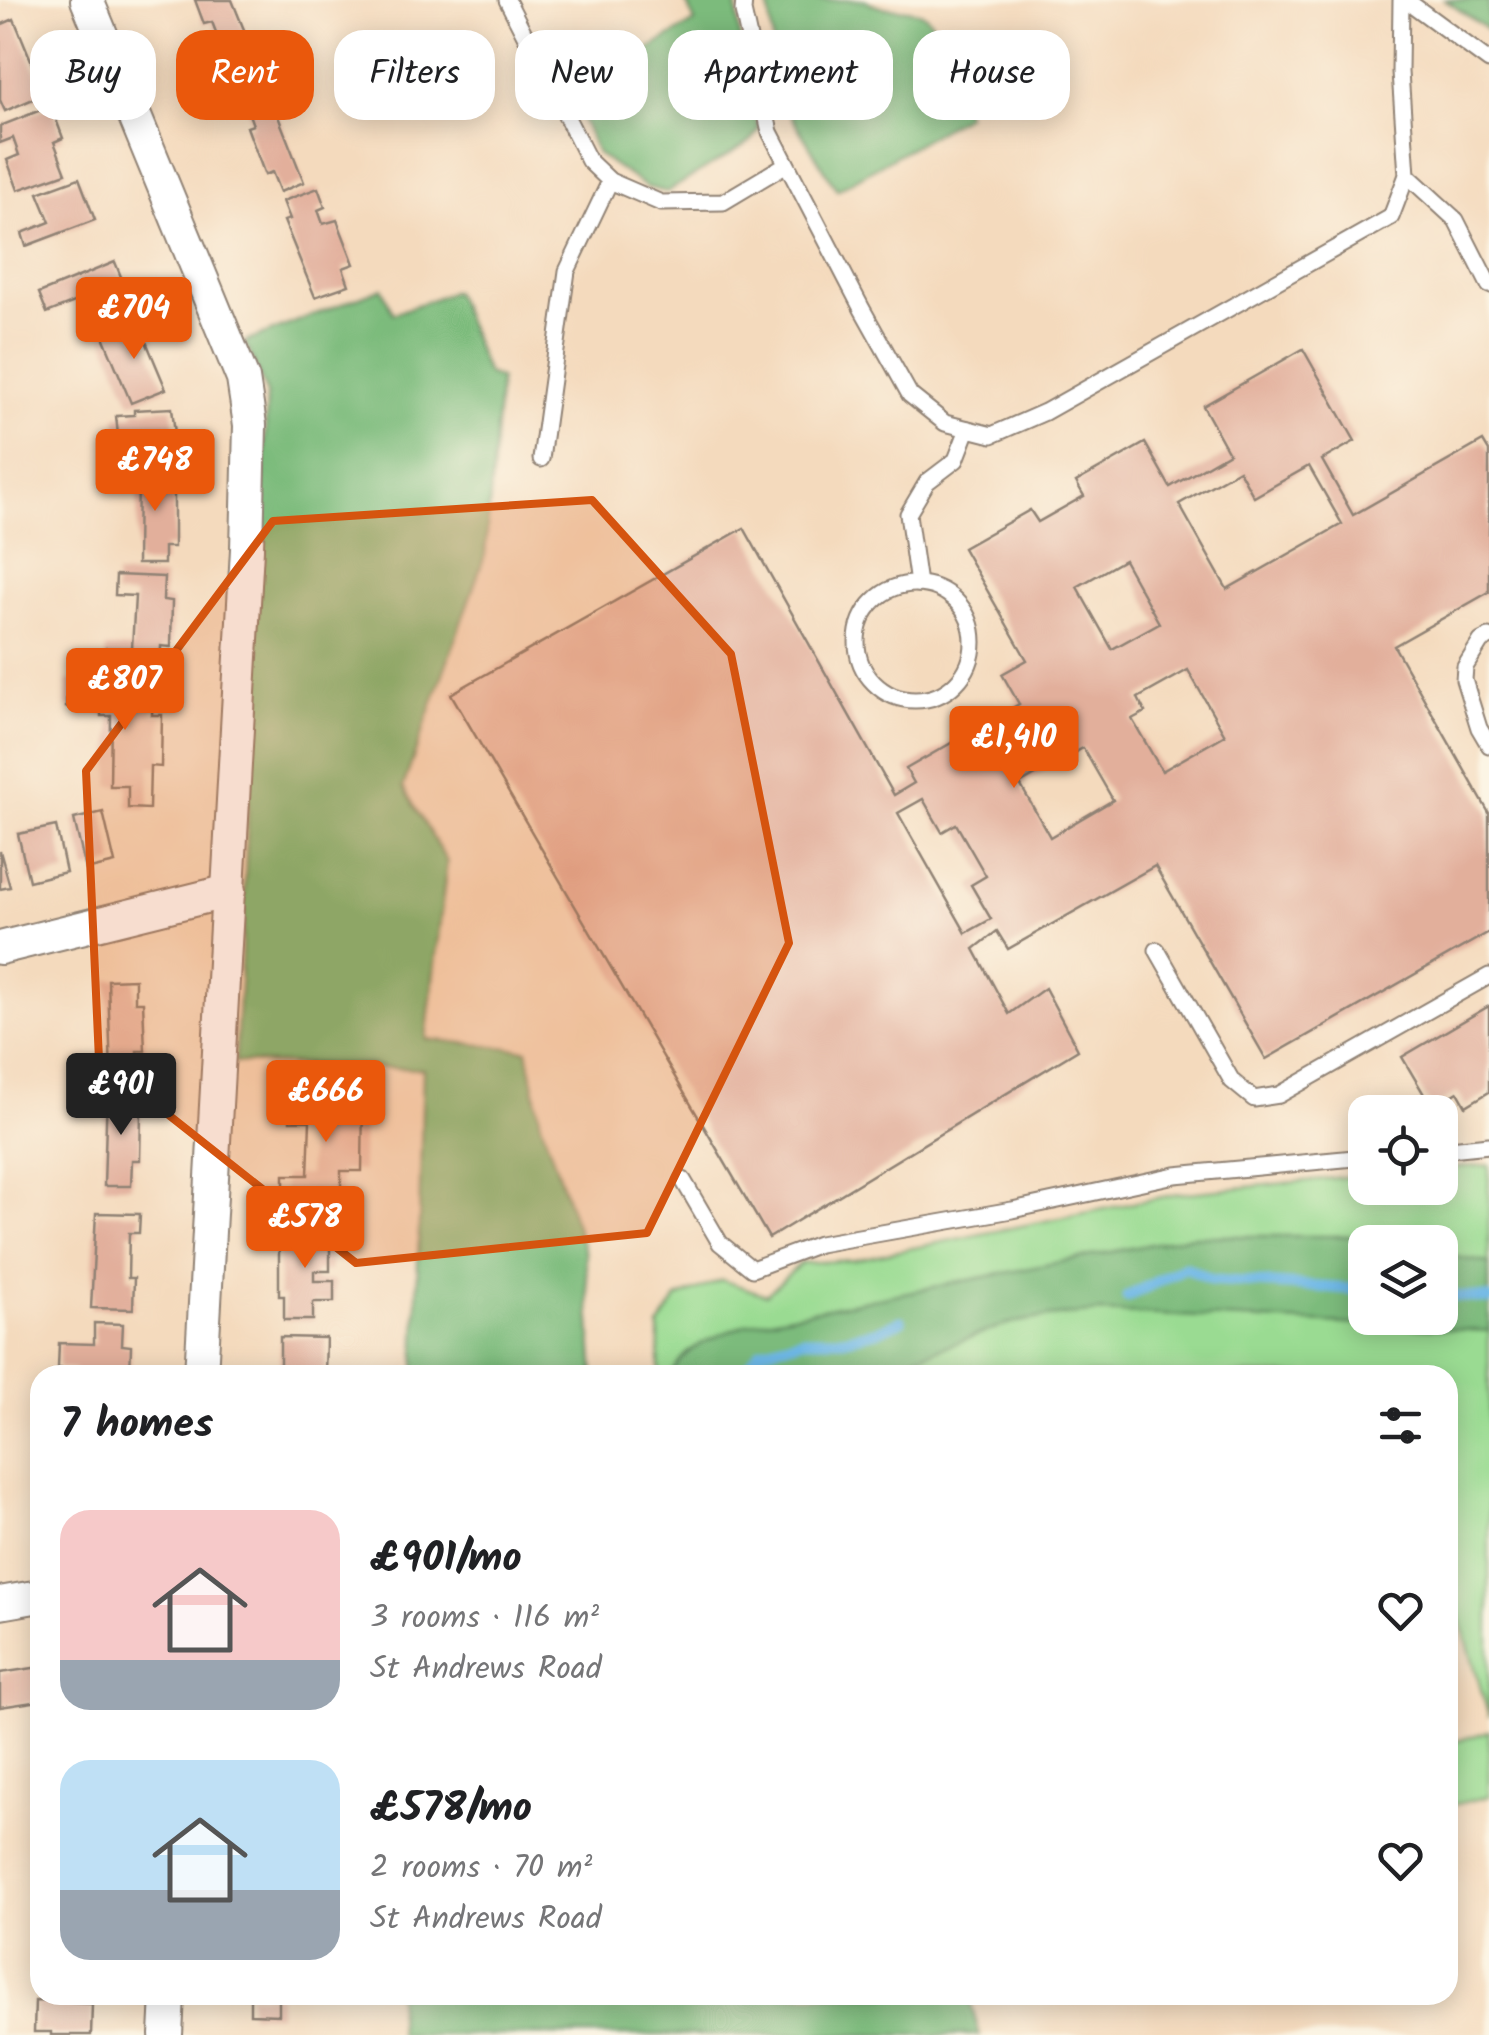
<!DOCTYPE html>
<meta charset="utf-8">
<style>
:root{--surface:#fff;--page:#f6f6f6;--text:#202124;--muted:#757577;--accent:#ea580c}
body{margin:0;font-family:Kalam,sans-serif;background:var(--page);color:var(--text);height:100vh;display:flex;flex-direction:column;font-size:38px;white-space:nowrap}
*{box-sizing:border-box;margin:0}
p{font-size:32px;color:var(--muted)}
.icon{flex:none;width:55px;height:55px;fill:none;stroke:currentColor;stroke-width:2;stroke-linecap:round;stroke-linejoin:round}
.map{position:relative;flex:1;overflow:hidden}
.drawer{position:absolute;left:30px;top:1365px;width:1428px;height:640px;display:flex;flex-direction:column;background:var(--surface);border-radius:30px;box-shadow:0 5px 25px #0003}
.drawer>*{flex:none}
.hud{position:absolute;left:30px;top:30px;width:1430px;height:90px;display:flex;gap:20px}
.fabs{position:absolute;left:1348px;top:1095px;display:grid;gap:20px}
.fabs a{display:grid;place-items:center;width:110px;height:110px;border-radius:20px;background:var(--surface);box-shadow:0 5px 25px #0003;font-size:50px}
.price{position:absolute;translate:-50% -85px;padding:0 22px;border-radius:10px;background:var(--accent);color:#fff;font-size:32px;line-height:65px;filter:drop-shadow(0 2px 5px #0008)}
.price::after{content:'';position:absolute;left:50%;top:60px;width:30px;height:22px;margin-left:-15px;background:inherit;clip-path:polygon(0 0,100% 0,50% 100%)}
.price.active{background:#222;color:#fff}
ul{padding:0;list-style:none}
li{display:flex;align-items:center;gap:30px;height:250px;padding:0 30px}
li span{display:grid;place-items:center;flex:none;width:280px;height:200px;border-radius:30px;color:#555}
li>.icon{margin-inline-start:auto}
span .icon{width:120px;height:120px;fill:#fffc;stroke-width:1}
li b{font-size:42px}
h2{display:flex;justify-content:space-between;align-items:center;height:120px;padding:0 30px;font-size:42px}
.tag{padding:0 35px;border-radius:30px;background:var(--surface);box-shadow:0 5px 25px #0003;font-size:35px;line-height:90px}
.tag.active{background:var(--accent);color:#fff}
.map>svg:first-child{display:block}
.green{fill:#9adb92;stroke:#62835e;stroke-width:2.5;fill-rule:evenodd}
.forest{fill:#7bbb7c;stroke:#537354;stroke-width:2.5}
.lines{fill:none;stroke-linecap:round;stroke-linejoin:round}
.stream{stroke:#6eb8e6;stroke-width:11}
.building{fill:#e2af9b;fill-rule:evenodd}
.lane-casing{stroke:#908274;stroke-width:19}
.street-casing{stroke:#908274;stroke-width:36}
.lane{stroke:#fff;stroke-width:15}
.street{stroke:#fff;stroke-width:32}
.marked{fill:#d5540f;fill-opacity:0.2;stroke:#d5540f;stroke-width:8;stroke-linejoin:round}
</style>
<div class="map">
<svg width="1489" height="2035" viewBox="0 0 1489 2035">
<rect width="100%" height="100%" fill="#fcf5e5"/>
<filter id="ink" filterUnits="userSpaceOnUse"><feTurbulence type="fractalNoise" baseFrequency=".01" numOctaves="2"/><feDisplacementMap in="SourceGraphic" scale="20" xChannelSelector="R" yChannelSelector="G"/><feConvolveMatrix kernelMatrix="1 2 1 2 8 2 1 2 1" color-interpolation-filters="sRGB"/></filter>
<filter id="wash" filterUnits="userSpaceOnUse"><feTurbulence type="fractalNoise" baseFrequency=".0048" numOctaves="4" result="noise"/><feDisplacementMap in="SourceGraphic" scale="40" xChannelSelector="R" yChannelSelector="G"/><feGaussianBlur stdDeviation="2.25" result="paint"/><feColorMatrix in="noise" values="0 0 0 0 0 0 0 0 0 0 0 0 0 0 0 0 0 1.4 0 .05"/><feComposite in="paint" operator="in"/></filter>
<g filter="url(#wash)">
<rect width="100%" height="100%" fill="#f4dabd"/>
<g class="green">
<path d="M 1489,1165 L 1489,1717 L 1448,1576 L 1448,1375 L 659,1375 L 659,1326 L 677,1298 L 722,1280 L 766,1295 L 801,1263 L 854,1260 L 1177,1194 L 1365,1175 L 1365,1188 L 1440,1188 L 1440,1169 ZM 1365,1242 L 1440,1242 L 1440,1318 L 1365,1318 Z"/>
<path d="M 1489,1731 L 1489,1796 L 1453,1805 L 1448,1788 L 1448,1744 Z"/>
</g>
<g class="forest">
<path d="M 685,0 L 736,0 L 744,79 L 759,129 L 750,142 L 667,192 L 646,187 L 597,154 L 572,94 L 695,22 Z"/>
<path d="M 768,0 L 866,0 C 880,12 903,6 921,13 C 943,21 958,92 966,115 L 837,190 L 791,116 L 774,50 Z"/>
<path d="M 1445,0 L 1489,0 L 1489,31 Z"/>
<path d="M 382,288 L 393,314 L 454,291 L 487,374 L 500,379 L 485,555 L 403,787 L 447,862 L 426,1039 L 527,1050 L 541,1123 L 585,1252 L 594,1375 L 415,1375 L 423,1069 L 235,1062 L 240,984 L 267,394 L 245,342 Z"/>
<path d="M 1192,1236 L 1348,1236 L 1383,1242 L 1365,1242 L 1365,1318 L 1440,1318 L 1440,1254 L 1489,1263 L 1489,1331 L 1100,1312 L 1048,1317 L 1011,1323 L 866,1375 L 672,1375 C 682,1345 718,1337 746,1324 Z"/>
<path d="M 397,1995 L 968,1995 L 980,2035 L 399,2035 Z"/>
</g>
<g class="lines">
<g class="stream">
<path d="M 1440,1295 L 1489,1299"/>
<path d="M 1127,1297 L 1185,1267 L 1212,1280 L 1365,1290"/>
<path d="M 742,1375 L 760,1351 L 804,1339 L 843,1339 L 877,1331 L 901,1321"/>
</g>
</g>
<g id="blocks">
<g class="building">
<path d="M 195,0 L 232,0 L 251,47 L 261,43 L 276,81 L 257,88 L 262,99 L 270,96 L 304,182 L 280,192 L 272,172 L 265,175 L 247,127 L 253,125 L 246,106 L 239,109 L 220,61 L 226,58 L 212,22 L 204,24 Z"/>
<path d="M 14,19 L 45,94 L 5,111 L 0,100 L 0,25 Z"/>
<path d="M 51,106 L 63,138 L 54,142 L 66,173 L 18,190 L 7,160 L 19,155 L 13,138 L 0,143 L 0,126 Z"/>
<path d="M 79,178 L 95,220 L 26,246 L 22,233 L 50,222 L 38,193 Z"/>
<path d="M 318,188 L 325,207 L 318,210 L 323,224 L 337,220 L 354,264 L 343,268 L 349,285 L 315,297 L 284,221 L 290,219 L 283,201 Z"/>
<path d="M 115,262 L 128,294 L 92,309 L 87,297 L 47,313 L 39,293 Z"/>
<path d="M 137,320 L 166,389 L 131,403 L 102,334 Z"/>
<path d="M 1303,349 L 1355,441 L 1322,460 L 1353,515 L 1483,441 L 1489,451 L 1489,592 L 1394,646 L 1489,813 L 1489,932 L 1266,1059 L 1155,866 L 1008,949 L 997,931 L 974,949 L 1009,1014 L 1045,988 L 1078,1050 L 769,1238 L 451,694 L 744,528 L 894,795 L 914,783 L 906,769 L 1019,704 L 1002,674 L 1027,660 L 963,548 L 1030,510 L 1038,522 L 1084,496 L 1076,482 L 1145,443 L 1170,487 L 1229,453 L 1203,406 ZM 1309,466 L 1342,524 L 1227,589 L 1179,504 L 1239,470 L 1254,497 ZM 1124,560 L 1159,623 L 1112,649 L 1077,587 ZM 1188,670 L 1225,735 L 1162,771 L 1132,719 L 1145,712 L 1138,698 ZM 1083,748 L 1113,800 L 1050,837 L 1020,784 ZM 923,799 L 942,832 L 956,824 L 986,876 L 971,885 L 991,919 L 966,933 L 898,813 Z"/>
<path d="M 172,408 L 178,459 L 121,464 L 116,416 L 134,415 L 134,410 Z"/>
<path d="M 138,468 L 174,468 L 174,547 L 164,547 L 164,564 L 137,564 Z"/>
<path d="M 116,575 L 164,577 L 163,600 L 172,601 L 171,647 L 161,646 L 160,667 L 105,665 L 106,648 L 132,648 L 135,596 L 115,595 Z"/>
<path d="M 67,680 L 124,682 L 124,692 L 153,693 L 152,715 L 162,715 L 161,767 L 150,766 L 149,809 L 128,808 L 128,786 L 110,786 L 111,716 L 101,716 L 101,708 L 66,707 Z"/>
<path d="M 103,812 L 115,863 L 86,870 L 74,819 Z"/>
<path d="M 56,826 L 66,872 L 29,881 L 18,834 Z"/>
<path d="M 0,851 L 10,887 L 0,889 Z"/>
<path d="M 135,979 L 135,1002 L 143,1002 L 145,1051 L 137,1051 L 137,1075 L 111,1076 L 108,980 Z"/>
<path d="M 1489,1006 L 1489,1092 L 1466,1106 L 1458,1092 L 1432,1108 L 1402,1057 Z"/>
<path d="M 290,1088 L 357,1092 L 363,1099 L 362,1171 L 341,1171 L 341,1207 L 284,1207 L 284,1175 L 308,1175 L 310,1121 L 290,1121 Z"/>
<path d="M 107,1090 L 134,1091 L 133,1112 L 141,1113 L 140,1160 L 132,1160 L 131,1186 L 104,1186 Z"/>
<path d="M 96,1213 L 140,1214 L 139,1233 L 129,1233 L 128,1278 L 134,1278 L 133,1309 L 91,1308 Z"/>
<path d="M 330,1226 L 330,1271 L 314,1271 L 314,1281 L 334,1281 L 334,1302 L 313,1302 L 313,1320 L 284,1320 L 284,1296 L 279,1296 L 279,1247 L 286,1247 L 286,1227 Z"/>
<path d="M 94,1323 L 123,1324 L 122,1345 L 131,1346 L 130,1375 L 75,1375 L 75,1369 L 58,1368 L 59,1343 L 94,1344 Z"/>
<path d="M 280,1337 L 326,1338 L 325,1375 L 271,1375 L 271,1365 L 280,1365 Z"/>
<path d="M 40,1667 L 40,1701 L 0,1707 L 0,1673 Z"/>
<path d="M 250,1995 L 279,1995 L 279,2015 L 250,2014 Z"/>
<path d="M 35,2001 L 92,2004 L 91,2035 L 51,2035 L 51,2032 L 34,2032 Z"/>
</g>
</g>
</g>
<g filter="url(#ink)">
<use href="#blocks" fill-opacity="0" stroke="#908274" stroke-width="2.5"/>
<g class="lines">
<g class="lane-casing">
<g id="lane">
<path d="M 507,0 L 589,161 L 610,181 L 661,203 L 723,202 L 785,165"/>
<path d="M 744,0 L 743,11 L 770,132 L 862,309 L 910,395 L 945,423 L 992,435 L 1045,412 L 1391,217 L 1407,175 L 1400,72 L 1401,0"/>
<path d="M 1406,0 L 1489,61"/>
<path d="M 1407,175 L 1456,220 L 1489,285"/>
<path d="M 541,459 L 567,271 L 610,181"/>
<circle cx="915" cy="642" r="58"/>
<path d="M 918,584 L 908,514 L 927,482 L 956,460 L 968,429"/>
<path d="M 1489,637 L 1481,641 L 1465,667 L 1464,680 L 1479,728 L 1489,745"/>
<path d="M 1157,950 L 1232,1081 L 1254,1099 L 1279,1095 L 1489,976"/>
<path d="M 1440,1150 L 1489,1145"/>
<path d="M 683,1180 L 720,1243 L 752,1269 L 819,1244 L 1012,1210 L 1175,1175 L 1365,1157"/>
</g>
</g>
<g class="street-casing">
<g id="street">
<path d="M 87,0 L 243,379 L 250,425 L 247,549 L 201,1375"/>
<path d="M 0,948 L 229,891"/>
<path d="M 0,1603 L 40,1596"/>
<path d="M 166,2035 L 168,1995"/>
</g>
</g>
<use href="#lane" class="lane"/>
<use href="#street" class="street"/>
</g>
</g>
<path class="marked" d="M 592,500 L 731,654 L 789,943 L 647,1233 L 356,1263 L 99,1060 L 86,771 L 273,521 Z"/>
</svg>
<div class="fabs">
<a><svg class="icon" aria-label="locate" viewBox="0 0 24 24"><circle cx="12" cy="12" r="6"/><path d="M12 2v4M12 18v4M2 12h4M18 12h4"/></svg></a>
<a><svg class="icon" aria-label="layers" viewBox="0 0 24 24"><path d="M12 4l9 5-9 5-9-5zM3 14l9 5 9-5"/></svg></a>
</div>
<b class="price" style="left:134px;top:362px">£704</b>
<b class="price" style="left:155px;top:514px">£748</b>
<b class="price" style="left:125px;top:733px">£807</b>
<b class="price" style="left:1014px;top:791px">£1,410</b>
<b class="price active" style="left:121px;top:1138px">£901</b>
<b class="price" style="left:326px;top:1145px">£666</b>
<b class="price" style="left:305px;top:1271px">£578</b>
<div class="hud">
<a class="tag">Buy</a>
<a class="tag active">Rent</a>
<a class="tag">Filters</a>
<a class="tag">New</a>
<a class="tag">Apartment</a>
<a class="tag">House</a>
</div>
<section class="drawer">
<h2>7 homes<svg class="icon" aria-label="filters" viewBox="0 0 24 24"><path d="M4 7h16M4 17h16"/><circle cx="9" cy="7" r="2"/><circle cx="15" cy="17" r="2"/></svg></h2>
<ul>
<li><span style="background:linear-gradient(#f6c9c9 75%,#9aa5b1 0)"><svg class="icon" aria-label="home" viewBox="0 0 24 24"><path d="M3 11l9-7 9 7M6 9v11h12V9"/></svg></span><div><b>£901/mo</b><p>3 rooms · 116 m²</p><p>St Andrews Road</p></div><svg class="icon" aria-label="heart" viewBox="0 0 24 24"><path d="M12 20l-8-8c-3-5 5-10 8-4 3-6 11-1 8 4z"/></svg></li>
<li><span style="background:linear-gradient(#bfe0f5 65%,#9aa5b1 0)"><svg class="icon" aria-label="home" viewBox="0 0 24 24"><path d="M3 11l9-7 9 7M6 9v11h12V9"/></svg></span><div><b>£578/mo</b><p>2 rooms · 70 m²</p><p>St Andrews Road</p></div><svg class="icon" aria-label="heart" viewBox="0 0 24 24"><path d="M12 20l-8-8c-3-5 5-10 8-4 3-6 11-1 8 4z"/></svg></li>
</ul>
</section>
</div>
